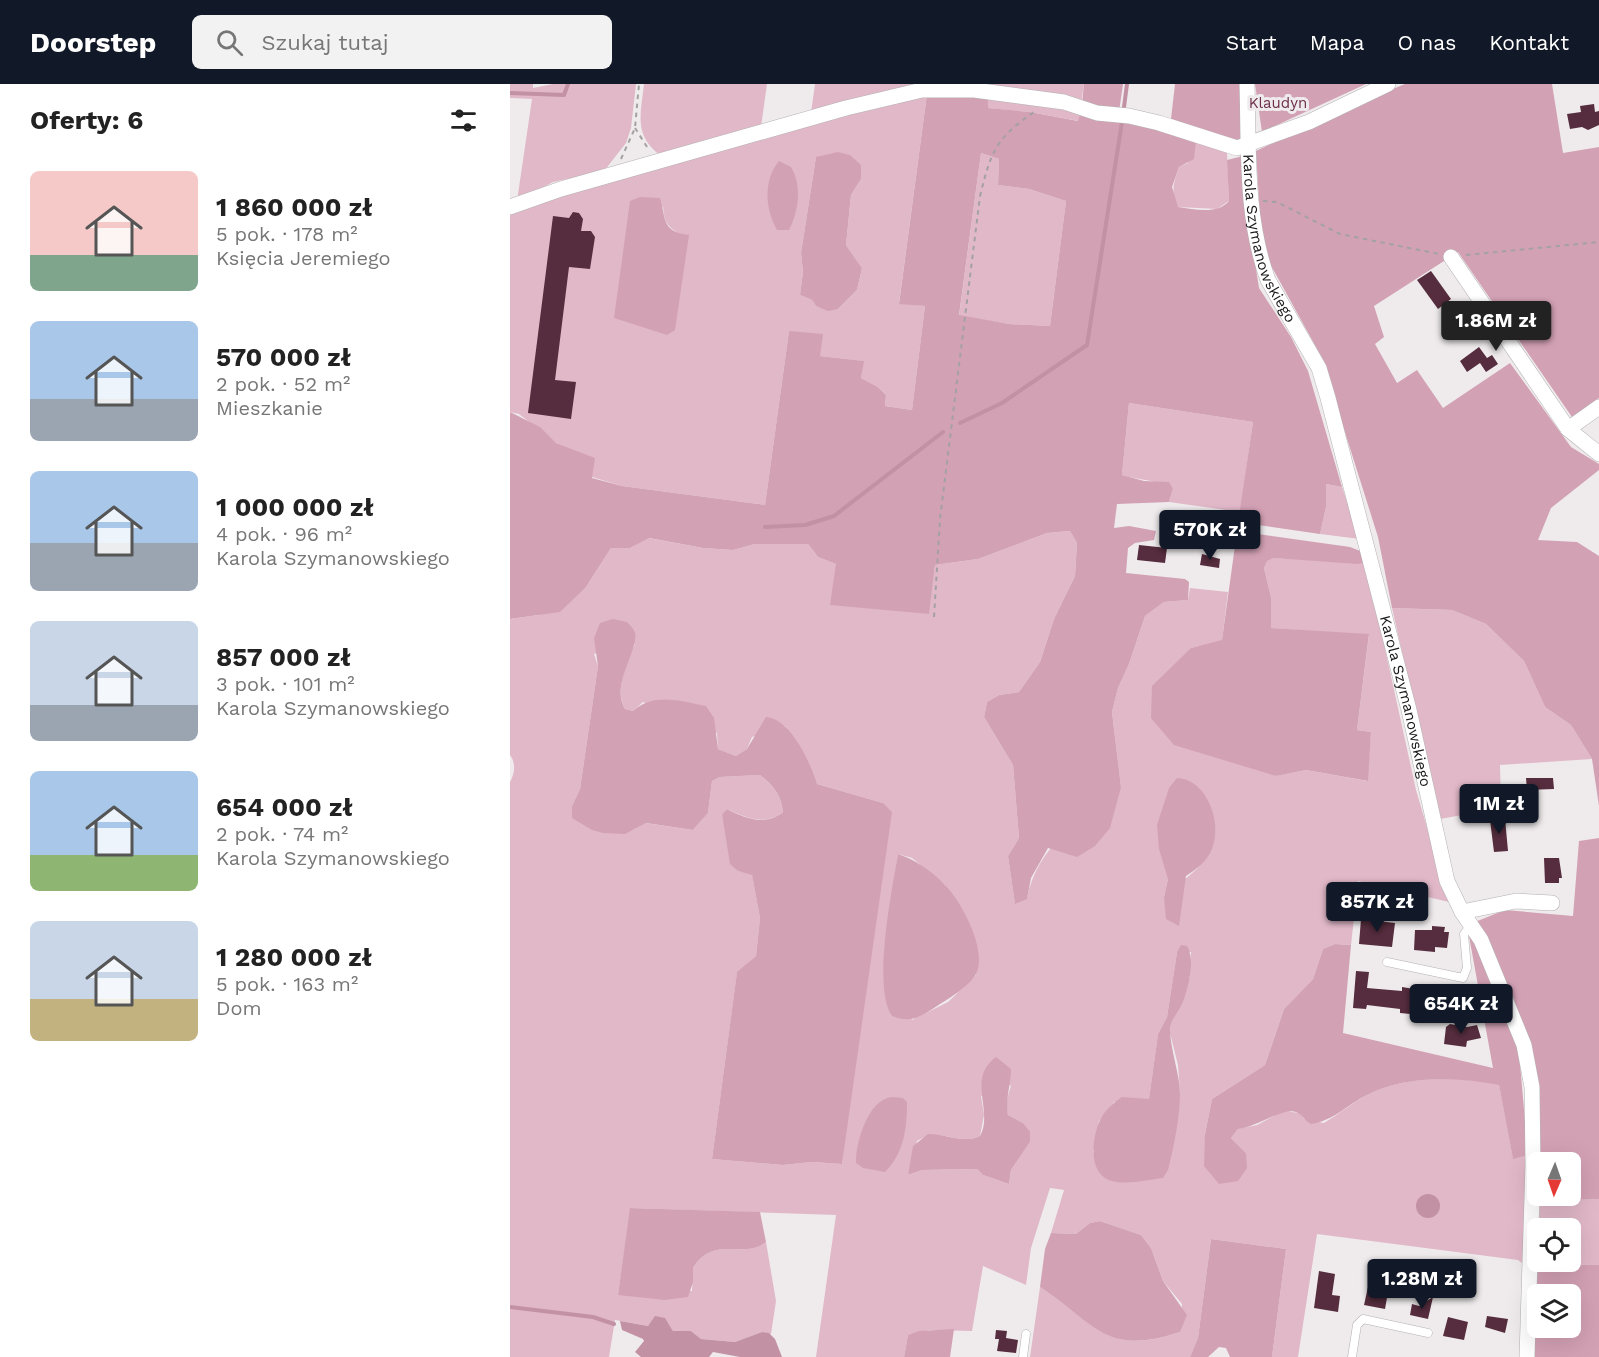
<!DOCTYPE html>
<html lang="pl">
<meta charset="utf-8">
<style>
:root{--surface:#fff;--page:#f2f2f2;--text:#222;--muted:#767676;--accent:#111827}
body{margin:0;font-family:"Work Sans",sans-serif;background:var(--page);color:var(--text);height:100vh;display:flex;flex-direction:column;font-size:22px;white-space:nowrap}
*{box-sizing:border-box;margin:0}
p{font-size:20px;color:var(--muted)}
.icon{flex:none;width:33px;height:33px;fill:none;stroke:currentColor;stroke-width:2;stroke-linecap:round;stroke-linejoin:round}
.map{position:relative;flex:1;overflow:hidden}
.panel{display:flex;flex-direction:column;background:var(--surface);width:510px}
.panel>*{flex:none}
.needle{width:39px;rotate:182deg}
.controls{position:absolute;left:1017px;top:1068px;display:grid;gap:12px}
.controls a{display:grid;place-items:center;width:54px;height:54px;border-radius:9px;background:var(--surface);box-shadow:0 6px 24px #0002;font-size:30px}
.price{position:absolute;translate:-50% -51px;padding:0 14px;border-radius:6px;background:var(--accent);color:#fff;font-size:20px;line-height:39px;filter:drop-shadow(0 2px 3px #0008)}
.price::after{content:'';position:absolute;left:50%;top:36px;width:18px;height:14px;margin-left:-9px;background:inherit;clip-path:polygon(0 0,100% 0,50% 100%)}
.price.on{background:#222;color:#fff}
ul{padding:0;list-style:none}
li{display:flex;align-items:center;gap:18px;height:150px;padding:0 30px}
li span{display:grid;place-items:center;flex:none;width:168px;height:120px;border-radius:9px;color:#555}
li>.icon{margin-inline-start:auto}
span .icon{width:72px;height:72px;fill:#fffc;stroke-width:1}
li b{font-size:26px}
h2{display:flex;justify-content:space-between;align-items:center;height:72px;padding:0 30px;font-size:26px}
header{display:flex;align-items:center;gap:36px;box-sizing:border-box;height:84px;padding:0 30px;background:var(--accent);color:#fff}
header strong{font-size:28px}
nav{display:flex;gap:33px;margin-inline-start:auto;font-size:21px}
.search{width:420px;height:54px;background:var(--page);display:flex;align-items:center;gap:15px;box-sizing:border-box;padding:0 21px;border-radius:9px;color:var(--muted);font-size:22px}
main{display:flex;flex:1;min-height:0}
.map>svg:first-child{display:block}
.green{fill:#e1b8c8;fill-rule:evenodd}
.forest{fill:#d3a1b4;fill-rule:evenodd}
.water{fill:#c291a4}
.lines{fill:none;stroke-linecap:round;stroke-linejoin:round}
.stream{stroke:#c291a4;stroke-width:4}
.building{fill:#562d3e}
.lane-casing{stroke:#b4b1b2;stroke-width:9}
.street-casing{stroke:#b4b1b2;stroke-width:16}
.path{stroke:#a4a1a1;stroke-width:2;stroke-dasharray:4.5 4.5;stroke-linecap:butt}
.lane{stroke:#fff;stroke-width:8}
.street{stroke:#fff;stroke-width:15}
.labels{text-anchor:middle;stroke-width:6;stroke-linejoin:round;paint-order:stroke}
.park-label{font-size:15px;fill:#6d2f4b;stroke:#efebec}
.street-label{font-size:15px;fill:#1a1919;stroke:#efebec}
</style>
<header>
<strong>Doorstep</strong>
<div class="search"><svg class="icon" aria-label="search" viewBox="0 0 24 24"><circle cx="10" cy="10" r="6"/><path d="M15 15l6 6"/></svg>Szukaj tutaj</div>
<nav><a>Start</a><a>Mapa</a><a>O nas</a><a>Kontakt</a></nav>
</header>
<main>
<section class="panel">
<h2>Oferty: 6<svg class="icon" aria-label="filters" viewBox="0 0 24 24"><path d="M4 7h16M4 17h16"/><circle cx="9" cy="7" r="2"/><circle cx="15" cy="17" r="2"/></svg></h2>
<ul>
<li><span style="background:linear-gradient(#f6c9c9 70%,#7fa58c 0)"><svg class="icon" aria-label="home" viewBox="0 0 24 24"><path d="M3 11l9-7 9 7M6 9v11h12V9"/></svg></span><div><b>1 860 000 zł</b><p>5 pok. · 178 m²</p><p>Księcia Jeremiego</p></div></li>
<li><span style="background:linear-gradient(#a9c7e8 65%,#9aa5b1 0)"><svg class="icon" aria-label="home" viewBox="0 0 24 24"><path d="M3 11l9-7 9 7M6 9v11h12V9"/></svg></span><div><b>570 000 zł</b><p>2 pok. · 52 m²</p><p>Mieszkanie</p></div></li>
<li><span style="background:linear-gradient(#a9c7e8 60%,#9aa5b1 0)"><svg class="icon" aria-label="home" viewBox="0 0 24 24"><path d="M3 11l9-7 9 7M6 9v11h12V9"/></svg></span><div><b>1 000 000 zł</b><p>4 pok. · 96 m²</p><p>Karola Szymanowskiego</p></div></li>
<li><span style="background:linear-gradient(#c9d6e8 70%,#9aa5b1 0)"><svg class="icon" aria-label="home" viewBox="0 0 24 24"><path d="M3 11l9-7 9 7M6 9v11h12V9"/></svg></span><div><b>857 000 zł</b><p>3 pok. · 101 m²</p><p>Karola Szymanowskiego</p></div></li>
<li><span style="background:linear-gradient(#a9c7e8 70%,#8fb573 0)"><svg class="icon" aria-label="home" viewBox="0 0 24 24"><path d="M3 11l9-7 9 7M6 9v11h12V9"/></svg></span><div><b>654 000 zł</b><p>2 pok. · 74 m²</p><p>Karola Szymanowskiego</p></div></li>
<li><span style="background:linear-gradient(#c9d6e8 65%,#c2b280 0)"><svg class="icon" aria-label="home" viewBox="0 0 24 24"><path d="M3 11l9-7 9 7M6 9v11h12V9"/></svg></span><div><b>1 280 000 zł</b><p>5 pok. · 163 m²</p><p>Dom</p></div></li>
</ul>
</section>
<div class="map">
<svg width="1089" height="1273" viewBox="0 0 1089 1273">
<rect width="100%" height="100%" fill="#efebec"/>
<g class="green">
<path d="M 0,0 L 23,0 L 23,4 L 43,0 L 126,0 L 121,44 L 116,59 L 94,87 L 43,98 L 7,117 L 22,15 L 0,14 Z"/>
<path d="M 134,0 L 257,0 L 251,43 L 150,71 C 123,51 131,29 134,0 Z"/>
<path d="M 305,0 L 405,0 L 301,29 Z"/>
<path d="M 447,0 L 574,0 L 571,19 Z"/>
<path d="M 417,10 L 389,219 L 415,222 L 402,326 L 375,322 L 376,311 L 368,303 L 351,294 L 353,277 L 310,272 L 279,247 L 255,421 L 112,402 L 82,393 L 60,365 L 46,359 L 9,330 L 0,328 L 0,127 L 101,94 ZM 306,73 L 351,95 L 341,111 L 336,161 L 352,184 L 347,206 L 328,225 L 306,222 L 302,216 L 290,211 L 293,188 L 291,169 ZM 153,122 C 154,137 157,142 169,150 L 104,234 Z"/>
<path d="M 478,13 L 520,18 L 570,30 L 569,37 L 520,28 L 477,24 Z"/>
<path d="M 686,57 L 717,68 L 719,117 L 707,125 L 668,123 C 660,108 664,98 669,83 L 678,79 Z"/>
<path d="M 471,69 L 489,75 L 488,101 L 519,105 L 556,117 L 540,242 L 499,240 L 449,232 Z"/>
<path d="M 619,319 L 743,338 L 730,428 L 659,418 L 663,405 C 647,395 631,397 612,391 Z"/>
<path d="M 816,400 L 832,403 L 850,455 L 810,450 L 816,423 Z"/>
<path d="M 560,447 L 567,459 L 565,492 L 544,535 L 530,578 L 509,608 L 489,611 L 477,618 L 474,633 L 503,681 L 509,754 L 498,772 L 505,819 L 517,814 C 528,760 571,736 611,703 L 602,628 L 608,604 L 619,580 L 635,532 L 654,518 L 678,516 L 680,504 L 718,508 L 712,557 L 681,564 L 765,692 L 796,686 L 857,697 L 861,648 L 847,646 L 859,551 L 760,544 L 761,513 L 754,484 L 757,476 L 763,474 L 856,478 L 906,706 L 939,818 L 848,797 L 841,861 L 825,860 L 813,865 L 803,895 L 774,925 L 755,981 L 702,1015 L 695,1050 L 736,1069 L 721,1054 L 728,1045 L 747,1041 L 773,1027 L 790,1029 L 794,1035 L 814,1039 C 829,1030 842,1019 857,1011 C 895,991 948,993 989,1000 L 1003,1074 L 1018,1071 L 1013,1180 L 1008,1176 L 807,1150 L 788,1273 L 762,1273 L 776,1165 L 701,1155 L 688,1254 L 680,1273 L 520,1273 L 530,1203 C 586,1240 597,1273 670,1248 L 672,1220 L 653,1197 L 641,1164 L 631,1151 L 590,1137 L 580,1139 L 566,1150 L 541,1149 L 554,1106 L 540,1104 L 521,1164 L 516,1201 L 473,1182 L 462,1247 L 420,1246 L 398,1251 L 394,1273 L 306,1273 L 326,1131 L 121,1124 L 108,1211 L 182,1207 L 183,1184 C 204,1150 233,1176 256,1158 L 266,1217 L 261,1250 L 252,1248 L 225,1258 L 191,1255 L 181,1247 L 163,1247 L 157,1238 L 143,1236 L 138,1242 L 105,1236 L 99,1273 L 0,1273 L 0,698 C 5,689 6,679 0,671 L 0,535 L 29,531 L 76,503 L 101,464 L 120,464 L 138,454 L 193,464 L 223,466 L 245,460 L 298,460 L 308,473 L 326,480 L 418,530 L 425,481 L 468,475 L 537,449 ZM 125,560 C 117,576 104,607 115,625 L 123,627 L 133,618 L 207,649 L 208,665 L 226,672 L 237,665 L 242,653 L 275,642 L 307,700 L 373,719 L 332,1080 L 302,1078 L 273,1081 L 202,1075 L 227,889 L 246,872 L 250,834 L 242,790 L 228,787 L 212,730 L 217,725 C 236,734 255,742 273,728 C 271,711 264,702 250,691 L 210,693 L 202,697 L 198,729 L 183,746 L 135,739 L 123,746 L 62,734 L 62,722 L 70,705 L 88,582 L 84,570 ZM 704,742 C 702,782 681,788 654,813 L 658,795 ZM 388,770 L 402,774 L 435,801 L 466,891 L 438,918 L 402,936 L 375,887 L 374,867 ZM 667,868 L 681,868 L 680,893 L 661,939 L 660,949 L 668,981 L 670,1009 L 583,1069 L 589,1037 L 604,1018 L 639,1016 L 648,950 L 657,933 ZM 501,1001 L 496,1019 L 498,1031 L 513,1039 L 520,1058 L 501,1086 L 499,1100 L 473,1091 L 467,1085 L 412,1086 L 398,1091 L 407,1057 C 432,1041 446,1063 470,1052 L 474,1031 L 471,1012 Z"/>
<path d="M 882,524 L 942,526 L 976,540 L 1014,577 L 1035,623 L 1061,641 L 1082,675 L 990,681 L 991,724 L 930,735 Z"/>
<path d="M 1030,1112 L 1042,1117 L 1089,1115 L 1089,1181 L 1028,1180 L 1028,1178 L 1060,1178 L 1060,1144 L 1029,1144 Z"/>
</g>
<g class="forest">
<path d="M 574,0 L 613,0 L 609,28 L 572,19 Z"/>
<path d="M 665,0 L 733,0 L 732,58 L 661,35 Z"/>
<path d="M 745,0 L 856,0 L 752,48 Z"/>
<path d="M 895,0 L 1042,0 L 1053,69 L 1089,63 L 1089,314 L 1062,333 L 948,168 L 864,222 L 874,253 L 865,260 L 887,299 L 907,286 L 933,324 L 1000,279 L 1061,363 L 1089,380 L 1089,386 L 1041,424 L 1028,456 L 1067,458 L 1089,472 L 1089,722 L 1082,675 L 1061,641 L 1035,623 L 1014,577 L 976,540 L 942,526 L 882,524 L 868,453 L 811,272 L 759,178 L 751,150 L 746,67 L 848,19 Z"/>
<path d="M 417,10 L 478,13 L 478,24 L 520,28 L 568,37 L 570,30 L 619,38 L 686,57 L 684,75 L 669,83 L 662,103 L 668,123 C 685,125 707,131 719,117 L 717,76 L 733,72 L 738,134 L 749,204 L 781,253 L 798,287 L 832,403 L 816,400 L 816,423 L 810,450 L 728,438 L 743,338 L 619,319 L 612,391 L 634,397 L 659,398 L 663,405 L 659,418 L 607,420 L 604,444 L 619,442 L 646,447 L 644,456 L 625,459 L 618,464 L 616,489 L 675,495 L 679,498 L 678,516 L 654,518 L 635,532 L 619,580 L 608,604 L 602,628 L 611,703 L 600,744 L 585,762 L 567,773 L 538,764 L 521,794 L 517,815 L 505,820 L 498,772 L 509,754 L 503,681 L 474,633 L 477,618 L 489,611 L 509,608 L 530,578 L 544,535 L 565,492 L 567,459 L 560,447 L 537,449 L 468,475 L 425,481 L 419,530 L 320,521 L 326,480 L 308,473 L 298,460 L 245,460 L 223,466 L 193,464 L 139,454 L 120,464 L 101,464 L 76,503 L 50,528 L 0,535 L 0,328 L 30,343 L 46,359 L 85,374 L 82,394 L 112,402 L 255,421 L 279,247 L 313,250 L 310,272 L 354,277 L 351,294 L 368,303 L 376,311 L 375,322 L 402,326 L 415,222 L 389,220 ZM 471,69 L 489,75 L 488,101 L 519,105 L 556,117 L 540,242 L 499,240 L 449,231 Z"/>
<path d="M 328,68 L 340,71 L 351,81 L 351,95 L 341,111 L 336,161 L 352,184 L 347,206 L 328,225 L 318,227 L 306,222 L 302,216 L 290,211 L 293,188 L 291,169 L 306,73 Z"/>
<path d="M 269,77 L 281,83 C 292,102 289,126 279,146 L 267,146 C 255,125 253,96 269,77 Z"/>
<path d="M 130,113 L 150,114 C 156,135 152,148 179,151 L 165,246 L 157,251 L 104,234 L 120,117 Z"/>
<path d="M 727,447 L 840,463 L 853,468 L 856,478 L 848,480 L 763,474 L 757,477 L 754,484 L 761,513 L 761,544 L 859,550 L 847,646 L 861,648 L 858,697 L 796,686 L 766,692 L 664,661 L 641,634 L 642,602 L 681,564 L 712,556 Z"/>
<path d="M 103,535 L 117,538 C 120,541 124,545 125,549 C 129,566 100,601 115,625 L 123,627 C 144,608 171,617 196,622 L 204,634 L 208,665 L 226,672 L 237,665 L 256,633 C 281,635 300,678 307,700 L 373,719 L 382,728 L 332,1080 L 302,1078 L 273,1081 L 202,1075 L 227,888 L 246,872 L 250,834 L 242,791 L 228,787 L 220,780 L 212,730 L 217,725 C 236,735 256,742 273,728 C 271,711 264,702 250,691 L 210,693 L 202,697 L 198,729 L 183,746 L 136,739 L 115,750 L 93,749 L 82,746 L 62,734 L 62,722 L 70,705 L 88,582 L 84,554 L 90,539 Z"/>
<path d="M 667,694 C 697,695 713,739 702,765 C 697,777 687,785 676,792 L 669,842 L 656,835 L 654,813 L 658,795 L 649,765 L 647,741 L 659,704 Z"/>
<path d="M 1089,754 L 1089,1115 L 1041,1117 L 1030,1112 L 1060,1112 L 1060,1078 L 1029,1078 L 1024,983 L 965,838 L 995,826 L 1063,832 L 1069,757 Z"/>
<path d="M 388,770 C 406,776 420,786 433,799 C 451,816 478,866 466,890 C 459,903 436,916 424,924 C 409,934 400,939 382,932 C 362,903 382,806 388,770 Z"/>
<path d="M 959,852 L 966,855 L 1008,957 L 1018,1071 L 1003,1075 L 989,1001 C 948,993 895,991 857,1011 C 837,1021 823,1037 801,1040 C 795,1037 792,1030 786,1028 C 774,1023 744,1044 728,1045 L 721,1054 L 736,1069 L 737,1084 L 728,1097 L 709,1100 L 694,1082 L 695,1050 L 702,1015 L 755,981 L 774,925 L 803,895 L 813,865 L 825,860 L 841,861 L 833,949 L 983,984 Z"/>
<path d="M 671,861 L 677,862 C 686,877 678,905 672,920 C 669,927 663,933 661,940 C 657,956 670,989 670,1009 C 670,1033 664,1062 658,1086 L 653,1094 C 637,1096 617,1101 602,1097 C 577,1090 582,1053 590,1036 C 595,1026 603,1019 612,1013 L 639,1015 L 648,950 L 657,933 L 667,868 Z"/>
<path d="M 486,973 L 501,985 C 501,1001 495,1015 498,1031 L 513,1039 L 520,1048 L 520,1058 L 501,1086 L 499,1100 L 473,1091 L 467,1085 L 412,1086 L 398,1091 L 403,1062 L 418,1050 C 437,1050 453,1060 470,1052 C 484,1027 456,995 486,973 Z"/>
<path d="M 382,1013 L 393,1014 L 397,1018 C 397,1044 394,1069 375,1088 L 353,1084 L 346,1079 C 345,1060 358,1015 382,1013 Z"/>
<path d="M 120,1124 L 250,1128 L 256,1158 C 234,1176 204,1150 183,1184 L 183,1198 L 178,1213 L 155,1216 L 108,1211 Z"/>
<path d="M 590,1137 L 631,1151 L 641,1164 L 653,1197 L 677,1231 L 670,1248 C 595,1273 586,1240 530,1203 L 535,1165 L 541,1149 L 566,1150 L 580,1139 Z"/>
<path d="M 701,1155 L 776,1165 L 762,1273 L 720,1273 L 716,1264 L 709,1263 L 698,1273 L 680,1273 L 688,1254 Z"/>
<path d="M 1028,1180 L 1089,1181 L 1089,1273 L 1021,1273 ZM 1028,1210 L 1060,1210 L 1060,1244 L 1028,1244 Z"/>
<path d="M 444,1245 L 440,1273 L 394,1273 L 398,1251 L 409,1247 Z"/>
</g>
<g class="water">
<circle cx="918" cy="1122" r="12"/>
<path d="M 145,1232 L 155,1234 L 163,1247 L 181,1247 L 191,1255 L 225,1258 L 252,1248 L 259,1249 L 265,1255 L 272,1273 L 230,1273 L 203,1268 L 199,1273 L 131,1273 L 125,1268 L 134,1257 L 133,1255 L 112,1246 L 110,1237 L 138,1242 Z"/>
</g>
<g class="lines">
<g class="stream">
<path d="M 0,9 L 54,11 L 58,0"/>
<path d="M 614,23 L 617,0"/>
<path d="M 450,339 L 492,319 L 577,261 L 612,38"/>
<path d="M 255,443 L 295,441 L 324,432 L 433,348"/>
<path d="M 0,1223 L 83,1233 L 104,1240"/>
</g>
</g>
<g class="building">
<path d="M 1084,20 L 1085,28 L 1089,27 L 1089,41 L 1078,46 L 1072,43 L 1060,45 L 1057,30 L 1071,28 L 1070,22 Z"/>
<path d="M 63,128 L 69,129 L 73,135 L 71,147 L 81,147 L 85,153 L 80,185 L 59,183 L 45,296 L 66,298 L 61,335 L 18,329 L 43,132 L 59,134 Z"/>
<path d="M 921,187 L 941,215 L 928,225 L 907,196 Z"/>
<path d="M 969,263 L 977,274 L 982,271 L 988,280 L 976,288 L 970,279 L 957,288 L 950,277 Z"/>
<path d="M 629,461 L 657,464 L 655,479 L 627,476 Z"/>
<path d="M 692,470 L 710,475 L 709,484 L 690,481 Z"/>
<path d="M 1016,694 L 1043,694 L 1044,705 L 1017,706 Z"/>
<path d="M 995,735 L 998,767 L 984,768 L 980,736 Z"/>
<path d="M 1034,774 L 1049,774 L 1052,794 L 1049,794 L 1049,799 L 1035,799 Z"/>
<path d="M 851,835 L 885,839 L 882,863 L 849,860 Z"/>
<path d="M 922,842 L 935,843 L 934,848 L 939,848 L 937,864 L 925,863 L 925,868 L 904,866 L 905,846 L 922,846 Z"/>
<path d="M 846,887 L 859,888 L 857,904 L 892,907 L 892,903 L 904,905 L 904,911 L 913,912 L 912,916 L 923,917 L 921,932 L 890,929 L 890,925 L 857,921 L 856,925 L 843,924 Z"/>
<path d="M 940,940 L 957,943 L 967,941 L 971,954 L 957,957 L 956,963 L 934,960 L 936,943 Z"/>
<path d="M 809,1187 L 825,1190 L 822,1211 L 830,1212 L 828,1228 L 804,1224 Z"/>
<path d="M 866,1191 L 877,1193 L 874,1207 L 878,1208 L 875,1225 L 854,1221 L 858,1203 L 863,1204 Z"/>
<path d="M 923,1213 L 918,1235 L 900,1231 L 902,1220 L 909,1222 Z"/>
<path d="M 977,1232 L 998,1235 L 995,1249 L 975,1243 Z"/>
<path d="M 938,1233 L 958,1238 L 954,1256 L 933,1252 Z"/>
<path d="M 486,1246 L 497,1247 L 496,1254 L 508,1256 L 506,1269 L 487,1267 L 489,1255 L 485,1255 Z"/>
</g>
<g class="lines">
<g class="lane-casing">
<g id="lane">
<path d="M 877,878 L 953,894 L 957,884 L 954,850 L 961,841"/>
<path d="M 513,1273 L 516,1250"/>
<path d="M 842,1273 L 847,1241 L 853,1235 L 918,1249"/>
</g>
</g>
<g class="street-casing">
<g id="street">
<path id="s1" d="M 737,0 C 739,65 735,134 758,196 L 809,284 L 818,314 L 899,626 L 937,797 L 952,828 L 971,856 L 1014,961 L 1022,1003 L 1023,1081 L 1017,1273"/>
<path d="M 0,123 L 51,105 L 336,24 L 412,6 L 464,6 L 554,18 L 587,29 L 619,32 L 649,39 L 727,64 L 799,38 L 878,0"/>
<path d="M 941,173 L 1058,345 L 1089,370"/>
<path d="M 1058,345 L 1089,323"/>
<path d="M 952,828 L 1006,817 L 1042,819"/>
</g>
</g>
<g class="path">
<path d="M 125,44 L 139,66"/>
<path d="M 111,75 L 125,44 L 129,0"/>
<path d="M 753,117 L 767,118 L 830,150 L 929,170"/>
<path d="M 956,171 L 1089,158"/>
<path d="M 424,533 L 430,435 L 470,112 C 481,68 485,55 524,28"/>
</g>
<use href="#lane" class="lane"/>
<use href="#street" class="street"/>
</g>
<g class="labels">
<g class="park-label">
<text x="768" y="24">Klaudyn</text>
</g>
<g class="street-label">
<text dy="5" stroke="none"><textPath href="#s1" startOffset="158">Karola Szymanowskiego</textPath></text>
<text dy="5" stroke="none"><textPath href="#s1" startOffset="644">Karola Szymanowskiego</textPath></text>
</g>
</g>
</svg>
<div class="controls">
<a><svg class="needle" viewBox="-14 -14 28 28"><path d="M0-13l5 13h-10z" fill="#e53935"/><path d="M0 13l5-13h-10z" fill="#767676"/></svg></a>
<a><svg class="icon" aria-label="locate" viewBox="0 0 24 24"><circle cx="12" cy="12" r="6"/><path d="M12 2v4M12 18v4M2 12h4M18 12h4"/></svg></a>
<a><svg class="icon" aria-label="layers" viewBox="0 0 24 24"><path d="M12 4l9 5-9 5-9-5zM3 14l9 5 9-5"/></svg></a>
</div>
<b class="price on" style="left:986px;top:268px">1.86M zł</b>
<b class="price" style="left:700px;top:477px">570K zł</b>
<b class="price" style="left:989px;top:751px">1M zł</b>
<b class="price" style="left:867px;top:849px">857K zł</b>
<b class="price" style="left:951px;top:951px">654K zł</b>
<b class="price" style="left:912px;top:1226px">1.28M zł</b>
</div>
</main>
